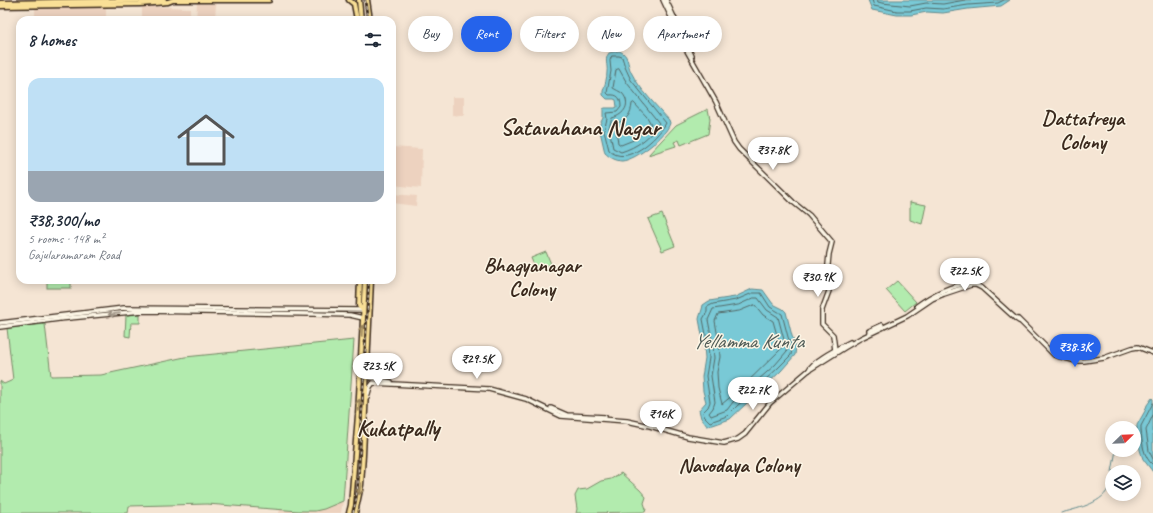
<!DOCTYPE html>
<meta charset="utf-8">
<style>
:root{--surface:#fff;--page:#f2f2f3;--text:#1f2937;--muted:#747a83;--accent:#2563eb}
body{margin:0;font-family:Caveat,sans-serif;background:var(--page);color:var(--text);height:100vh;display:flex;flex-direction:column;font-size:15px;white-space:nowrap}
*{box-sizing:border-box;margin:0}
p{font-size:13px;color:var(--muted)}
.icon{flex:none;width:22px;height:22px;fill:none;stroke:currentColor;stroke-width:2;stroke-linecap:round;stroke-linejoin:round}
.map{position:relative;flex:1;overflow:hidden}
.sheet{position:absolute;left:16px;top:16px;width:380px;height:268px;display:flex;flex-direction:column;background:var(--surface);border-radius:12px;box-shadow:0 2px 10px #0003}
.sheet>*{flex:none}
.hud{position:absolute;left:408px;top:16px;width:380px;height:36px;display:flex;gap:8px}
.needle{width:26px;rotate:67deg}
.buttons{position:absolute;left:1105px;top:421px;display:grid;gap:8px}
.buttons a{display:grid;place-items:center;width:36px;height:36px;border-radius:50%;background:var(--surface);box-shadow:0 2px 10px #0003;font-size:20px}
.price{position:absolute;translate:-50% -34px;padding:0 9px;border-radius:14px;background:#fff;color:#222;font-size:13px;line-height:26px;filter:drop-shadow(0 1px 2px #0008)}
.price::after{content:'';position:absolute;left:50%;top:24px;width:12px;height:9px;margin-left:-6px;background:inherit;clip-path:polygon(0 0,100% 0,50% 100%)}
.price.selected{background:var(--accent);color:#fff}
ul{padding:0;list-style:none}
li{display:grid;align-content:center;gap:8px;height:212px;padding:0 12px}
li span{display:grid;place-items:center;height:124px;border-radius:12px;color:#555}
li>.icon{margin-inline-start:auto}
span .icon{width:72px;height:72px;fill:#fffc;stroke-width:1}
li b{font-size:17px}
h2{display:flex;justify-content:space-between;align-items:center;height:48px;padding:0 12px;font-size:17px}
.tag{padding:0 14px;border-radius:18px;background:var(--surface);box-shadow:0 2px 10px #0003;font-size:14px;line-height:36px}
.tag.selected{background:var(--accent);color:#fff}
.map>svg:first-child{display:block}
.built{fill:#edd2bf}
.green{fill:#b2ebae;stroke:#768a66}
.water{fill:#79c9d6;stroke:#60898c}
.lines{fill:none;stroke-linecap:round;stroke-linejoin:round}
.shore{stroke:#546a68;stroke-width:1}
.stream{stroke:#60898c;stroke-width:1}
.secondary-casing{stroke:#3b2a1e;stroke-width:6}
.primary-casing{stroke:#3b2a1e;stroke-width:7}
.trunk-casing{stroke:#3b2a1e;stroke-width:7}
.secondary{stroke:#fcf5e5;stroke-width:3.5}
.primary{stroke:#f9df96;stroke-width:4}
.trunk{stroke:#f9df96;stroke-width:4}
.rail-casing{stroke:#3b2a1e;stroke-width:2.5}
.rail{stroke:#fcf5e5;stroke-width:1;stroke-dasharray:3;stroke-linecap:butt}
.oneway{stroke:#9c9082}
.oneway2{stroke:#9a845a}
.labels{text-anchor:middle;stroke-width:3;stroke-linejoin:round;paint-order:stroke}
.neighbourhood-label{font-size:21px;font-weight:bold;fill:#3b2a1e;stroke:#fcf5e5}
.water-label{font-size:21px;font-style:italic;fill:#4e5a55;stroke:#fcf5e5}
.district-label{font-size:24px;font-weight:bold;fill:#3b2a1e;stroke:#fcf5e5}
</style>
<div class="map">
<svg width="1153" height="513" viewBox="0 0 1153 513">
<rect width="100%" height="100%" fill="#f5e5d4"/>
<filter id="ink" filterUnits="userSpaceOnUse"><feTurbulence type="fractalNoise" baseFrequency=".025" numOctaves="2"/><feDisplacementMap in="SourceGraphic" scale="8" xChannelSelector="R" yChannelSelector="G"/><feConvolveMatrix kernelMatrix="1 2 1 2 8 2 1 2 1" color-interpolation-filters="sRGB"/></filter>
<g filter="url(#ink)">
<g class="built">
<path d="M 197,3 L 216,4 L 215,20 L 196,20 Z"/>
<path d="M 142,6 L 190,8 L 190,20 L 142,20 Z"/>
<rect x="35" y="7" width="71" height="13"/>
<path d="M 452,97 L 464,97 L 464,116 L 452,115 Z"/>
<path d="M 392,147 L 422,149 L 421,188 L 392,185 Z"/>
<path d="M 392,194 L 417,196 L 416,206 L 392,203 Z"/>
<path d="M 343,501 L 341,513 L 279,513 L 280,509 L 299,511 L 324,509 Z"/>
</g>
<g class="green">
<path d="M 708,109 L 710,119 L 708,134 L 681,145 L 679,140 L 674,142 L 676,146 L 648,155 L 676,125 Z"/>
<path d="M 910,202 L 926,205 L 922,224 L 910,220 Z"/>
<path d="M 662,214 L 675,246 L 662,251 L 648,219 Z"/>
<path d="M 546,252 L 551,264 L 536,270 L 531,258 Z"/>
<rect x="47" y="280" width="24" height="8"/>
<path d="M 897,281 L 916,302 L 905,311 L 886,290 Z"/>
<path d="M 140,314 L 140,323 L 131,323 L 130,337 L 125,336 L 126,315 Z"/>
<path d="M 45,324 L 51,376 L 101,375 L 185,357 L 354,340 L 343,501 L 324,509 L 315,511 L 299,511 L 207,504 L 129,506 L 128,513 L 0,513 L 0,381 L 4,384 L 13,380 L 7,328 Z"/>
<path d="M 621,473 L 640,490 L 646,497 L 644,503 L 646,509 L 645,512 L 576,513 L 577,509 L 575,496 L 578,490 L 587,489 L 601,481 L 611,479 Z"/>
</g>
<g class="water">
<path d="M 868,0 L 1010,0 L 1001,6 L 968,9 L 943,13 L 927,12 L 911,15 L 897,15 L 872,10 Z"/>
<path d="M 619,51 C 629,54 627,64 631,72 C 640,90 656,105 669,120 L 670,123 C 667,136 636,160 622,161 C 616,161 609,157 605,153 L 600,131 L 600,124 L 603,118 L 603,109 L 605,108 L 615,108 L 617,107 L 616,100 L 614,99 L 607,99 L 603,95 L 603,91 C 605,85 607,78 607,72 C 608,65 604,59 609,53 Z"/>
<path d="M 752,289 L 763,290 L 773,304 L 783,309 L 786,312 L 792,336 L 796,346 L 795,355 L 781,371 L 730,419 L 713,425 L 707,426 L 701,418 L 699,410 L 706,402 L 703,391 L 702,377 L 705,358 L 704,346 L 699,319 C 700,314 702,311 703,305 L 709,301 L 735,297 Z"/>
<path d="M 1152,398 L 1153,399 L 1153,472 L 1143,459 L 1140,450 L 1137,430 L 1137,425 L 1145,411 L 1147,405 Z"/>
</g>
<g class="lines">
<g class="shore">
<path d="M 872,0 L 874,6 L 897,11 L 910,11 L 926,8 L 943,9 L 968,5 L 998,3 L 1004,0"/>
<path d="M 877,0 L 878,2 L 882,3 L 910,6 L 926,3 L 943,4 L 965,0"/>
<path d="M 612,56 L 619,56 L 622,57 L 625,67 L 631,80 L 666,123 C 658,138 626,168 609,150 L 604,130 L 607,119 L 606,113 L 617,112 L 621,107 C 621,98 618,94 609,95 L 607,93 L 611,71 L 610,61 Z"/>
<path d="M 619,69 L 627,83 L 659,123 C 651,137 637,147 621,152 L 613,148 L 609,128 L 612,118 C 624,115 632,104 622,93 C 619,91 616,90 613,88 L 616,70 Z"/>
<path d="M 634,103 L 647,117 L 651,124 L 636,139 L 621,145 L 618,143 L 616,129 L 617,123 C 627,120 631,114 632,104 Z"/>
<path d="M 753,293 L 761,293 L 770,307 L 782,314 L 788,337 L 792,348 L 791,355 L 778,368 L 737,406 L 727,416 L 710,422 L 704,416 L 703,412 L 708,407 L 710,402 L 706,376 L 709,358 L 708,345 L 703,319 L 707,312 L 707,307 L 713,304 L 736,300 Z"/>
<path d="M 754,298 L 758,298 L 767,310 L 778,317 L 787,351 L 775,365 L 733,402 L 727,410 L 711,416 L 709,413 L 713,408 L 715,402 L 711,376 L 714,358 L 713,345 L 708,320 L 713,309 L 738,305 Z"/>
<path d="M 755,305 L 763,315 L 773,321 L 781,349 L 739,390 L 722,404 L 718,388 L 717,372 L 720,357 L 719,343 L 715,321 L 718,314 L 739,311 Z"/>
<path d="M 1153,403 L 1141,426 L 1141,430 C 1142,442 1143,457 1153,465"/>
<path d="M 1153,415 L 1146,430 L 1149,451 L 1153,459"/>
</g>
<g class="stream">
<path d="M 1123,428 L 1129,427 L 1137,428"/>
<path d="M 1112,472 L 1116,450"/>
<path d="M 1061,513 C 1075,509 1101,504 1108,489 C 1110,484 1111,479 1112,474"/>
</g>
<g class="secondary-casing">
<g id="secondary">
<path d="M 663,0 L 687,51 L 716,102 L 734,142 L 739,149 L 793,202 L 809,215 L 832,242 L 829,254 L 827,275 L 829,291 L 822,310 L 822,324 L 833,335 L 835,350"/>
<path d="M 666,0 L 692,56"/>
<path d="M 917,306 C 933,294 953,285 973,282"/>
<path d="M 1018,319 L 1054,355 L 1076,361 L 1084,361 L 1104,358 L 1132,348 L 1138,347 L 1153,353"/>
<path d="M 0,323 L 124,308 L 363,310"/>
<path d="M 0,327 L 59,319 L 142,311 L 313,314 L 350,315 L 363,318"/>
<path d="M 869,331 L 882,325"/>
<path d="M 809,370 C 812,361 841,347 850,342"/>
<path d="M 366,377 L 391,382"/>
<path d="M 367,397 L 370,387 L 373,383 L 489,389 L 526,399 L 561,416 L 627,421 L 650,426 L 688,437 L 724,443 L 738,439 L 745,434 L 770,403 L 809,370 L 844,348 L 861,338 L 907,316 L 932,299 L 944,294 L 971,285 L 976,285 L 982,288 L 1016,319 L 1019,321"/>
<path d="M 551,408 L 567,415 L 605,417"/>
</g>
</g>
<g class="primary-casing">
<g id="primary">
<path d="M 349,0 L 354,4 L 357,20"/>
<path d="M 0,3 L 164,0"/>
<path d="M 0,6 L 140,4 L 168,2 L 173,0 L 269,0"/>
</g>
</g>
<g class="trunk-casing">
<g id="trunk">
<path d="M 359,0 L 361,20"/>
<path d="M 367,0 L 370,20"/>
<path d="M 360,280 L 359,306 L 363,310"/>
<path d="M 349,513 L 351,505 L 358,415 L 365,280"/>
<path d="M 355,513 L 361,485 L 363,455 L 371,280"/>
</g>
</g>
<use href="#secondary" class="secondary"/>
<use href="#primary" class="primary"/>
<use href="#trunk" class="trunk"/>
<g class="rail-casing">
<g id="rail">
<path d="M 365,0 L 368,20"/>
<path d="M 353,513 L 356,500 L 358,483 L 369,280"/>
</g>
</g>
<use href="#rail" class="rail"/>
</g>
<defs><path id="oneway-shaft" d="M-6 0H5M1.5-3L5.5 0L1.5 3" fill="none" stroke-width="1.6" stroke-linecap="round" stroke-linejoin="round"/></defs>
<use class="oneway" href="#oneway-shaft" transform="translate(114 314) rotate(173)"/>
<g class="oneway2">
<use href="#oneway-shaft" transform="translate(362 331) rotate(-87)"/>
<use href="#oneway-shaft" transform="translate(359 405) rotate(-87)"/>
<use href="#oneway-shaft" transform="translate(360 489) rotate(98)"/>
</g>
</g>
<g class="labels">
<g class="neighbourhood-label">
<text x="1083" y="125">Dattatreya<tspan x="1083" dy="24">Colony</tspan></text>
<text x="532" y="272">Bhagyanagar<tspan x="532" dy="24">Colony</tspan></text>
<text x="739" y="472">Navodaya Colony</text>
</g>
<g class="water-label">
<text x="748" y="348">Yellamma Kunta</text>
</g>
<g class="district-label">
<text x="580" y="135">Satavahana Nagar</text>
<text x="398" y="436">Kukatpally</text>
</g>
</g>
</svg>
<div class="buttons">
<a><svg class="needle" viewBox="-14 -14 28 28"><path d="M0-13l5 13h-10z" fill="#e53935"/><path d="M0 13l5-13h-10z" fill="#747a83"/></svg></a>
<a><svg class="icon" aria-label="layers" viewBox="0 0 24 24"><path d="M12 4l9 5-9 5-9-5zM3 14l9 5 9-5"/></svg></a>
</div>
<b class="price" style="left:773px;top:171px">₹37.8K</b>
<b class="price" style="left:965px;top:292px">₹22.5K</b>
<b class="price" style="left:818px;top:298px">₹30.9K</b>
<b class="price selected" style="left:1075px;top:368px">₹38.3K</b>
<b class="price" style="left:477px;top:380px">₹29.5K</b>
<b class="price" style="left:378px;top:387px">₹23.5K</b>
<b class="price" style="left:753px;top:411px">₹22.7K</b>
<b class="price" style="left:661px;top:435px">₹16K</b>
<div class="hud">
<a class="tag">Buy</a>
<a class="tag selected">Rent</a>
<a class="tag">Filters</a>
<a class="tag">New</a>
<a class="tag">Apartment</a>
</div>
<section class="sheet">
<h2>8 homes<svg class="icon" aria-label="filters" viewBox="0 0 24 24"><path d="M4 7h16M4 17h16"/><circle cx="9" cy="7" r="2"/><circle cx="15" cy="17" r="2"/></svg></h2>
<ul>
<li><span style="background:linear-gradient(#bfe0f5 75%,#9aa5b1 0)"><svg class="icon" aria-label="home" viewBox="0 0 24 24"><path d="M3 11l9-7 9 7M6 9v11h12V9"/></svg></span><div><b>₹38,300/mo</b><p>5 rooms · 148 m²</p><p>Gajularamaram Road</p></div></li>
</ul>
</section>
</div>
